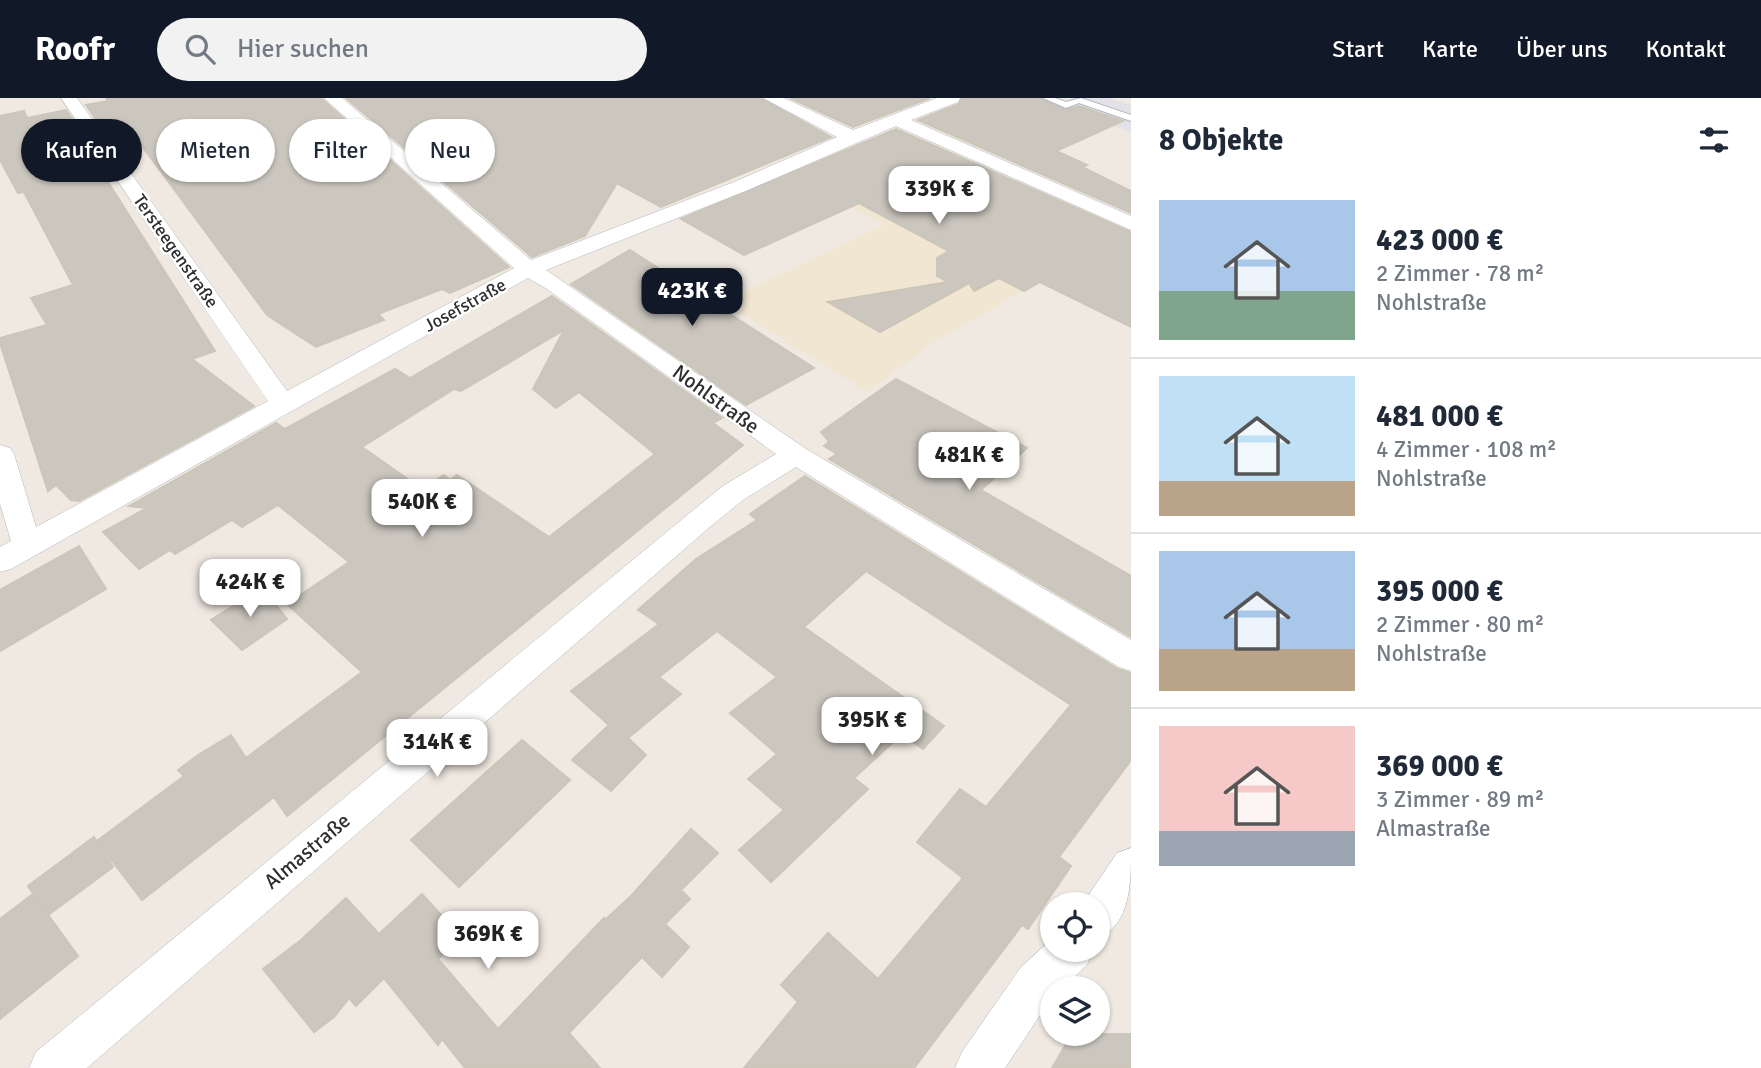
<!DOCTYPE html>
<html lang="de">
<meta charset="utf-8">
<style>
:root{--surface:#fff;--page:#f2f2f3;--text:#1f2937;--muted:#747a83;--line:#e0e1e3;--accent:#111827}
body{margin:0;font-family:Signika,sans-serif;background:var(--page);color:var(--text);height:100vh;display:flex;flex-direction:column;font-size:26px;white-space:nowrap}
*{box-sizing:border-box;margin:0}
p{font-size:23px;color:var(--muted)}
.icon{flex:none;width:38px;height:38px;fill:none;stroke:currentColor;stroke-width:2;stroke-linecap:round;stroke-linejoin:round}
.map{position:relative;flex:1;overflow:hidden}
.drawer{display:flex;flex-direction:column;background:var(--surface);width:630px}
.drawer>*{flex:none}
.top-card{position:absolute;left:21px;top:21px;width:665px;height:63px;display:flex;gap:14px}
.buttons{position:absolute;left:1040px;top:794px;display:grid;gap:14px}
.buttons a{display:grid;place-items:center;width:70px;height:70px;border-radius:50%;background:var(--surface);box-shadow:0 2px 5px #0004;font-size:35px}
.price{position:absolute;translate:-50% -60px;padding:0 16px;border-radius:14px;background:#fff;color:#222;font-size:23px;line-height:46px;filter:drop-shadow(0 2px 4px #0008)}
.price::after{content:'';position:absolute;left:50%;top:42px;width:21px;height:16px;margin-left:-10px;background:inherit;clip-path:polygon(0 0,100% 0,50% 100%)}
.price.active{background:var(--accent);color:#fff}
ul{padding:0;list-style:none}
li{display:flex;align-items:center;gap:21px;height:175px;padding:0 28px}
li+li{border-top:2px solid var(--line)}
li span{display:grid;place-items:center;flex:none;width:196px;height:140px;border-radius:0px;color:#555}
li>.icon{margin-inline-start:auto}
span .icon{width:84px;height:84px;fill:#fffc;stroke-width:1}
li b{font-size:30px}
h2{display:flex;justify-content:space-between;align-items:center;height:84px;padding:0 28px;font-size:30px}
.tag{padding:0 24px;border-radius:32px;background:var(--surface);box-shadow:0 2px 5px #0004;font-size:24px;line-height:63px}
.tag.active{background:var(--accent);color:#fff}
header{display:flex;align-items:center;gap:42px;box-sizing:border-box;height:98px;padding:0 35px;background:var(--accent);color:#fff}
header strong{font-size:33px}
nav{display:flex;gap:38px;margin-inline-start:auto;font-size:24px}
.search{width:490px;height:63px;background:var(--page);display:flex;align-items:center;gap:18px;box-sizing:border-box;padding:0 24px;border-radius:38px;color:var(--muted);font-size:26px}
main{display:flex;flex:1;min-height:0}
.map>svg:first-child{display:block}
.industrial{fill:#e3e1e8}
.education{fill:#f0e6d1}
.building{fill:#cbc7bf;stroke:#cbc5ba;stroke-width:2;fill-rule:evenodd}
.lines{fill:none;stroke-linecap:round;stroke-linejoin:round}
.lane-casing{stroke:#b4b7c1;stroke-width:2}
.street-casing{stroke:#b4b7c1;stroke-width:1}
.lane{fill:#fff;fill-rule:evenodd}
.street{fill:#fff;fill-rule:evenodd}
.labels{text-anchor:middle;stroke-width:5;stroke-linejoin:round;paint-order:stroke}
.far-street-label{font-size:18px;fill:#2e2e2e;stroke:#fff}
.street-label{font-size:21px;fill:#2e2e2e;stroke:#fff}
</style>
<header>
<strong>Roofr</strong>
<div class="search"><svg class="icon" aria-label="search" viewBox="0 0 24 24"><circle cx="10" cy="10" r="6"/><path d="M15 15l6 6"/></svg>Hier suchen</div>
<nav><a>Start</a><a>Karte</a><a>Über uns</a><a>Kontakt</a></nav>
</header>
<main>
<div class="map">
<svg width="1131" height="970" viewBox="0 0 1131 970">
<rect width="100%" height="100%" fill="#efe9e1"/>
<path class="industrial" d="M 1073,0 L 1108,0 L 1131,7 L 1131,34 L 1056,7 Z"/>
<path class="education" d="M 787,67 L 1023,193 L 934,244 L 868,294 L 722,204 L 885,127 L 780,70 Z"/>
<g class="building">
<path d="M 106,0 L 321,0 L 509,169 L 450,195 L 442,191 L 378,216 L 384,222 L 316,249 L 267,217 L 125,25 L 107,37 L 86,7 L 108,3 Z"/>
<path d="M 346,0 L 761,0 L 831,39 L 661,109 L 617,85 L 585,138 L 532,159 Z"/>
<path d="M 790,0 L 930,0 L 853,29 Z"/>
<path d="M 962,0 L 1041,0 L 1065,12 L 1079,8 L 1123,23 L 1056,53 L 1087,67 L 1082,69 L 1131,93 L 1131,115 L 918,22 L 959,6 Z"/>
<path d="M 66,12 L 91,49 L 87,51 L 215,253 L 192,261 L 254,308 L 79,403 L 71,402 L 56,387 L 48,393 L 0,245 L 0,240 L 47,227 L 31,200 L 73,187 L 24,94 L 18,95 L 0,62 L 0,18 L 24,13 L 27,20 Z"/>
<path d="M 896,31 L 1131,134 L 1131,229 L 1040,184 L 1024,193 L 999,180 L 974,193 L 969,185 L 880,234 L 828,204 L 948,184 L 937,178 L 937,160 L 949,153 L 859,105 L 744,157 L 681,121 Z"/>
<path d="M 630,152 L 814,270 L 746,307 L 571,186 Z"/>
<path d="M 552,198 L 722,320 L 713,325 L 743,347 L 287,718 L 274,699 L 142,802 L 97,743 L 184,678 L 178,672 L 198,657 L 231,637 L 246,660 L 362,574 L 287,506 L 349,464 L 278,407 L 242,429 L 232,422 L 175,456 L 170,452 L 139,471 L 103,434 L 147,410 L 129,408 L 276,325 L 285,331 L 395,271 L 410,280 ZM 564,232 L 533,291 L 556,310 L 579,294 L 655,356 L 549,439 L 457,377 L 450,382 L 444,377 L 422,391 L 362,349 L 454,291 L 461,293 Z"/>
<path d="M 896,281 L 1027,350 L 981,392 L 1131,478 L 1131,539 L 829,361 L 837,356 L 824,348 L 829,344 L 821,334 Z"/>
<path d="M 805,378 L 1118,571 L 1131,575 L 1131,662 L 1059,759 L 1071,768 L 1028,831 L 1022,827 L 914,970 L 744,970 L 798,904 L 781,887 L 828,835 L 878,881 L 963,780 L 917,744 L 960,691 L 986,709 L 1071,607 L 866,473 L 804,529 L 944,628 L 923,651 L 902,636 L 854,680 L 868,691 L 771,784 L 739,752 L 784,712 L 748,681 L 777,656 L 730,615 L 777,579 L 717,533 L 659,579 L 681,596 L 628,640 L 646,657 L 611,693 L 572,662 L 609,627 L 571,593 L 659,526 L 638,512 L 696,461 L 757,422 L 750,416 Z"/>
<path d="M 79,448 L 106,491 L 0,553 L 0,492 Z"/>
<path d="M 262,490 L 287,521 L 242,552 L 211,522 Z"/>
<path d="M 522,642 L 570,682 L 459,789 L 411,742 Z"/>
<path d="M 691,731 L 718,755 L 681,792 L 690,801 L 665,826 L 689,849 L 662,879 L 642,859 L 569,935 L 600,970 L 465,970 L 442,941 L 438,947 L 384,880 L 356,908 L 349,900 L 334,919 L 314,934 L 263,871 L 301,842 L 346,800 L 379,836 L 422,796 L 461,839 L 438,861 L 498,931 L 604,820 L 605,822 L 632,797 Z"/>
<path d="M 94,739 L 113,769 L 48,817 L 28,788 Z"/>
<path d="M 33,796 L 78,858 L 0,921 L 0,821 Z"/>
<path d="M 1072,936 L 1131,936 L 1131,970 L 1052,970 Z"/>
</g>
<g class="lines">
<g class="lane-casing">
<path id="lane" d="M 1043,0 L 1055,0 L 1066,4 L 1081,0 L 1131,17 L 1131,23 L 1079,5 L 1066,10 Z"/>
</g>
<g class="street-casing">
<g id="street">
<path d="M 61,0 L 77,0 L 287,293 L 514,170 L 324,0 L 342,0 L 531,162 L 734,84 L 837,39 L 763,0 L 784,0 L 853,32 L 937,0 L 960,0 L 958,4 L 911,22 L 1131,118 L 1131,132 L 896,28 L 748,92 L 546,172 L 806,351 L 1131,542 L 1131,573 L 1119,569 L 796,369 L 743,402 L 711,428 L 87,970 L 29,970 L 36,954 L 691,414 L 723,388 L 776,356 L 547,191 L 528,180 L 11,471 L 0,474 L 0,449 L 11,443 L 0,406 L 0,347 L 10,350 L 14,356 L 36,429 L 268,303 Z"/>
<path d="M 1131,750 C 1131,786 1131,825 1097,842 L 1097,807 L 1082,807 L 1117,755 Z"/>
<path d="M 1052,841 L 1052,852 L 1093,852 L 1087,867 L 1061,891 L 1052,891 L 1052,899 L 1005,970 L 955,970 L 962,954 L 1021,869 Z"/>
</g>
</g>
<use href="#lane" class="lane"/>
<use href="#street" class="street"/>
</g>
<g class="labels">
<g class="far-street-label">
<text transform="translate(176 153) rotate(55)" y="6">Tersteegenstraße</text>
<text transform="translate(465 207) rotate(-29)" y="6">Josefstraße</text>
</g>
<g class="street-label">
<text transform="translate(716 301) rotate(36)" y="7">Nohlstraße</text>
<text transform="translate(307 753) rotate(-40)" y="7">Almastraße</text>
</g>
</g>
</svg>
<div class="buttons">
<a><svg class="icon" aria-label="locate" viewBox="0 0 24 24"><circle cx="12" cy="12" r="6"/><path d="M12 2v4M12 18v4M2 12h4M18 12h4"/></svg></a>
<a><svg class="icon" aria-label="layers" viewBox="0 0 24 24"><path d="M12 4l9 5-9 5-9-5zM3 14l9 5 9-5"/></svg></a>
</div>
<b class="price" style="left:939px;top:128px">339K €</b>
<b class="price active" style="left:692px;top:230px">423K €</b>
<b class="price" style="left:969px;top:394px">481K €</b>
<b class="price" style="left:422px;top:441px">540K €</b>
<b class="price" style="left:250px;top:521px">424K €</b>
<b class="price" style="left:872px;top:659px">395K €</b>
<b class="price" style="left:437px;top:681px">314K €</b>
<b class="price" style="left:488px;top:873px">369K €</b>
<div class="top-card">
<a class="tag active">Kaufen</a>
<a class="tag">Mieten</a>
<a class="tag">Filter</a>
<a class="tag">Neu</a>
</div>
</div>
<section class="drawer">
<h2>8 Objekte<svg class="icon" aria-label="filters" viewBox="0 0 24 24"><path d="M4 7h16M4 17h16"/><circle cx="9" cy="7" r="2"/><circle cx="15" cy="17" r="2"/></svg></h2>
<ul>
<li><span style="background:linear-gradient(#a9c7e8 65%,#7fa58c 0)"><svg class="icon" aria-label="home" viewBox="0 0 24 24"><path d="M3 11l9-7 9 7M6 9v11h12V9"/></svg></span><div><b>423 000 €</b><p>2 Zimmer · 78 m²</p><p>Nohlstraße</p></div></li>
<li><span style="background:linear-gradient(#bfe0f5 75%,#b9a48a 0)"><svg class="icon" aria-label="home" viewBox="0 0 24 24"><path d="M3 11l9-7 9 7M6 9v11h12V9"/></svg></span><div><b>481 000 €</b><p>4 Zimmer · 108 m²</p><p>Nohlstraße</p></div></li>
<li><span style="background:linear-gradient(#a9c7e8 70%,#b9a48a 0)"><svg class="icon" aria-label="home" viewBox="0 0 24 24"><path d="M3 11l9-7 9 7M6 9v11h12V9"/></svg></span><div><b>395 000 €</b><p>2 Zimmer · 80 m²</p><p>Nohlstraße</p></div></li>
<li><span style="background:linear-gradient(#f6c9c9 75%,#9aa5b1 0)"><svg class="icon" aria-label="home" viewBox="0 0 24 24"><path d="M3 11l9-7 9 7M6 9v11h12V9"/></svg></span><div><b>369 000 €</b><p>3 Zimmer · 89 m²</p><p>Almastraße</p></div></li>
</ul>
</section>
</main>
